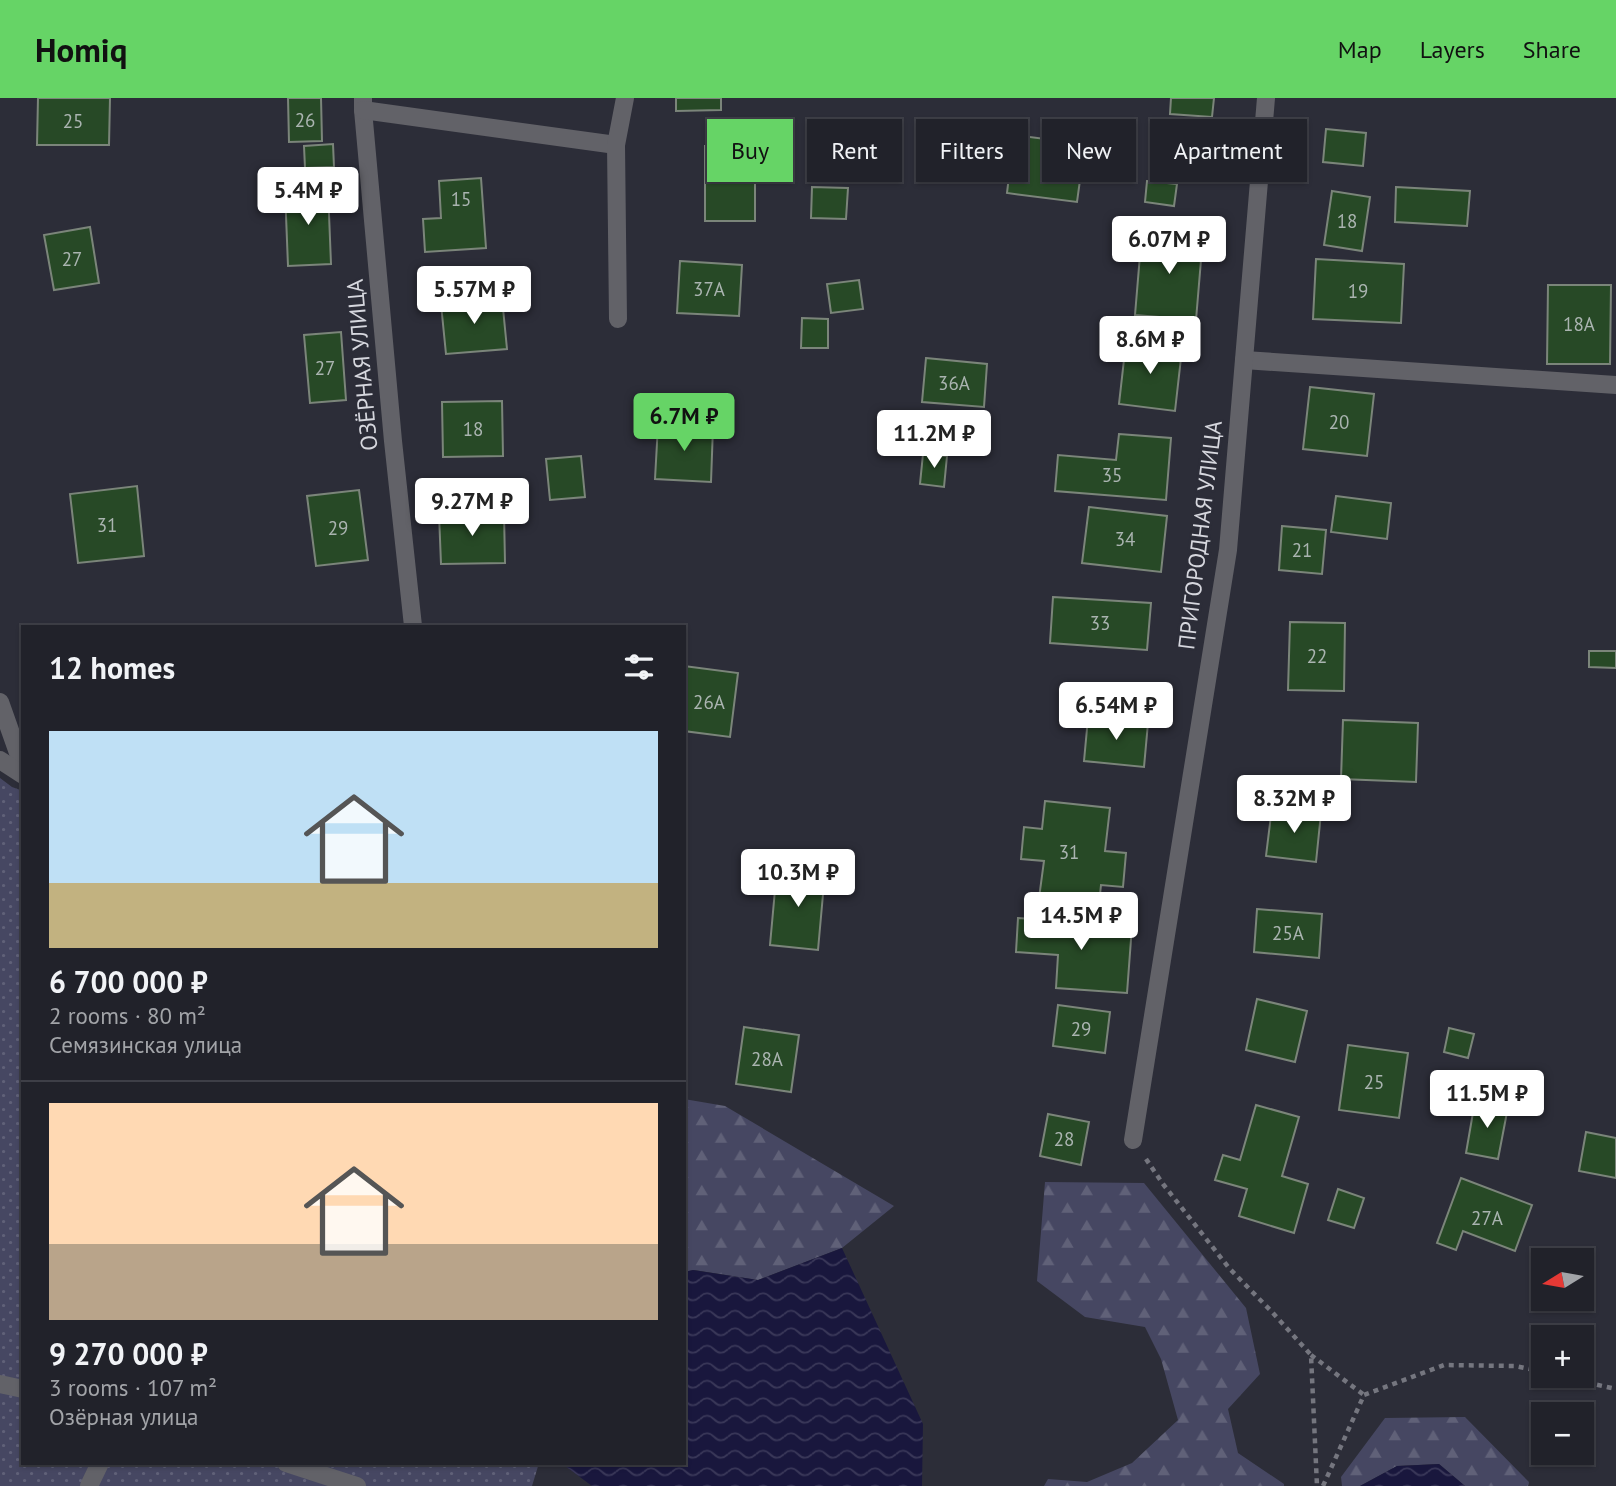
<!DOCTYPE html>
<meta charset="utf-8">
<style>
:root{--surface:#21222a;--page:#292a32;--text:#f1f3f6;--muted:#a2a4a8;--line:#3e3f47;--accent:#66d466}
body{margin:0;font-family:"PT Sans",sans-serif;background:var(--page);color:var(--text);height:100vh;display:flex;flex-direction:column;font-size:26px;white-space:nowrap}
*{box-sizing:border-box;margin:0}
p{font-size:23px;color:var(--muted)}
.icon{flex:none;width:38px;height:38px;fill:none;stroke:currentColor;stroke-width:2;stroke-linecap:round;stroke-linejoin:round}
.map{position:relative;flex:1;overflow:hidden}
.drawer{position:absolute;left:21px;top:527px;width:665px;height:840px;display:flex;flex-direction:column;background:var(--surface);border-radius:0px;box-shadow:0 2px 5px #0004,0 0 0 2px var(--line)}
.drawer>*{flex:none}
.banner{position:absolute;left:707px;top:21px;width:665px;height:63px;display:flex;gap:14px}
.needle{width:46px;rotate:259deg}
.controls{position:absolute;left:1531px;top:1150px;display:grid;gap:14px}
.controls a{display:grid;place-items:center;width:63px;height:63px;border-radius:0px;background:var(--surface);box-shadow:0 2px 5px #0004,0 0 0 2px var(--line);font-size:35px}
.price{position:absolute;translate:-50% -60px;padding:0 16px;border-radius:7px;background:#fff;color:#222;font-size:23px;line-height:46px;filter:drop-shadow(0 2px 4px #0008)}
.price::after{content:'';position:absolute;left:50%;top:42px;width:21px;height:16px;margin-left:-10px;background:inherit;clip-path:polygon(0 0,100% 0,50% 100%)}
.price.current{background:var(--accent);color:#111}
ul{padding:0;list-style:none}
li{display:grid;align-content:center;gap:14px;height:371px;padding:0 28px}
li+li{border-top:2px solid var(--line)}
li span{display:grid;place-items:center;height:217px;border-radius:0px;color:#555}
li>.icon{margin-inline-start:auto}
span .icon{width:126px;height:126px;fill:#fffc;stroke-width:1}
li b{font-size:30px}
h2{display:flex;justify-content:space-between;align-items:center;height:84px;padding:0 28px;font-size:30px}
.chip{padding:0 24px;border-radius:0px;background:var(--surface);box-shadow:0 2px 5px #0004,0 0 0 2px var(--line);font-size:24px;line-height:63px}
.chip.current{background:var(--accent);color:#111}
header{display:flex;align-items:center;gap:42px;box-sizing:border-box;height:98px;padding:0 35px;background:var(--accent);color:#111}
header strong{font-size:33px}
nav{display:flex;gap:38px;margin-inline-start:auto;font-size:24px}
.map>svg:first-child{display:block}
.grass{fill:url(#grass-dots)}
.forest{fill:url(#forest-firs)}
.water{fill:url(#water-waves)}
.building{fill:#274926;stroke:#7b857a;stroke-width:2}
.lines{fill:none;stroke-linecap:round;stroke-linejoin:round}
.path{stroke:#75767f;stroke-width:4.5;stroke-dasharray:5 5;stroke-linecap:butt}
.minor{stroke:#626268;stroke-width:18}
.labels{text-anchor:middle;stroke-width:5;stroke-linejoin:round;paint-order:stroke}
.number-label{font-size:19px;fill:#aab4b0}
.street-label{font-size:23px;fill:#d6d7de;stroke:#2c2d38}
</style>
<header>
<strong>Homiq</strong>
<nav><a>Map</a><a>Layers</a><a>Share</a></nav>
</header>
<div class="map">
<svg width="1616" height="1388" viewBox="0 0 1616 1388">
<defs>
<pattern id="grass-dots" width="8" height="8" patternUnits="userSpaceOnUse" patternTransform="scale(1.75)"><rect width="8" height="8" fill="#464762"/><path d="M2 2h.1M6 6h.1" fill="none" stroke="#606178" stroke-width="1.8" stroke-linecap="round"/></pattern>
<pattern id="forest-firs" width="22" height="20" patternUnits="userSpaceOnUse" patternTransform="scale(1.75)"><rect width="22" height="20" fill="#464762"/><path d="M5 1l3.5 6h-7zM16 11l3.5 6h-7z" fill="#606178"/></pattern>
<pattern id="water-waves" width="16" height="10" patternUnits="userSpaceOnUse" patternTransform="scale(1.75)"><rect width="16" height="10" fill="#19173d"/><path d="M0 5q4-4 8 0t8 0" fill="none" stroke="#3a3859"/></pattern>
</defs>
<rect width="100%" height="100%" fill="#2c2d38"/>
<path class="grass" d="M 0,680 L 12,689 L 23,693 L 23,1365 L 539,1365 L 532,1388 L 0,1388 Z"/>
<g class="forest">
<path d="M 684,1001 L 725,1008 L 894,1108 L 842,1150 L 758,1182 L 694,1172 L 684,1174 Z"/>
<path d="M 1045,1084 L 1144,1085 L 1246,1210 L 1260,1276 L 1228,1311 L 1238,1355 L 1284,1386 L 1284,1388 L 1044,1388 L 1048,1381 L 1087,1384 L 1132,1365 L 1178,1322 L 1161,1261 L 1145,1229 L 1085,1219 L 1037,1183 Z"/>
<path d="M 1465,1319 L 1529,1384 L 1528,1388 L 1465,1388 L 1439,1366 L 1397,1368 L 1360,1388 L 1342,1388 L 1341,1379 L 1385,1320 Z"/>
</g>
<g class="water">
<path d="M 842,1150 L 923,1326 L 922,1388 L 592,1388 L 561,1365 L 684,1365 L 684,1174 L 693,1172 L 758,1182 Z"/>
<path d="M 1439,1366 L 1465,1388 L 1360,1388 L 1397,1368 Z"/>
</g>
<g class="building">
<path d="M 38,0 L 110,0 L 109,47 L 37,47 Z"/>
<path d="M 288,0 L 321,0 L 322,43 L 289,44 Z"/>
<path d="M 676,0 L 721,0 L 721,12 L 676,13 Z"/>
<path d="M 1171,0 L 1214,0 L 1212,19 L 1170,16 Z"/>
<path d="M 1326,31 L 1366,35 L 1363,68 L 1323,64 Z"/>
<path d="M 1014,37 L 1085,46 L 1077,104 L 1007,95 Z"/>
<path d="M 333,46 L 334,69 L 305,70 L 304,48 Z"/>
<path d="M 755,47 L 755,123 L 705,123 L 705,48 Z"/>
<path d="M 481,80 L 486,150 L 425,154 L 423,121 L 441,120 L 439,83 Z"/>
<path d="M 1147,83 L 1177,86 L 1174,108 L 1145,104 Z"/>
<path d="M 812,89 L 848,90 L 846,121 L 811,120 Z"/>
<path d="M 1396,89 L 1470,93 L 1467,128 L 1395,124 Z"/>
<path d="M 328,91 L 331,166 L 288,168 L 285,92 Z"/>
<path d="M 1332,93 L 1370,99 L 1362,153 L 1324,147 Z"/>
<path d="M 90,129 L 99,185 L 54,192 L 44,137 Z"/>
<path d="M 1142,133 L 1203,138 L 1196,222 L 1135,217 Z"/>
<path d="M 1316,161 L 1404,166 L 1401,225 L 1313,221 Z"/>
<path d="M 680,163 L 742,167 L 739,218 L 677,215 Z"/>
<path d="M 859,182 L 863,211 L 831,215 L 827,186 Z"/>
<path d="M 1548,187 L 1611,187 L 1610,266 L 1547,266 Z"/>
<path d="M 502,200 L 507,251 L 446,256 L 441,206 Z"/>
<path d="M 802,220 L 828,221 L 828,250 L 801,250 Z"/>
<path d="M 341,234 L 346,302 L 310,305 L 304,237 Z"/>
<path d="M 1126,244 L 1182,251 L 1175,313 L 1119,306 Z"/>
<path d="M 926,260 L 987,266 L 984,309 L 922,304 Z"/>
<path d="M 1310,289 L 1374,296 L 1367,358 L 1303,351 Z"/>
<path d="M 502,303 L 503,358 L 443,359 L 442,304 Z"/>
<path d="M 658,327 L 713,329 L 711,384 L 655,381 Z"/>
<path d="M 1119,336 L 1171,340 L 1166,402 L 1055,393 L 1058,357 L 1116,362 Z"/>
<path d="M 923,356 L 947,358 L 944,389 L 920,386 Z"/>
<path d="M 581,358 L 585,399 L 550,402 L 546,361 Z"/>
<path d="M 137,388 L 144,458 L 78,465 L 70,396 Z"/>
<path d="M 359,392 L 368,462 L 316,468 L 307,398 Z"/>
<path d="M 1336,398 L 1391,405 L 1387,441 L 1331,434 Z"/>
<path d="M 1089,409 L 1167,418 L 1161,474 L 1082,465 Z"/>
<path d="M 504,415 L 505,465 L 441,466 L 439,416 Z"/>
<path d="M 1282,428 L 1326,432 L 1322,476 L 1279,472 Z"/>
<path d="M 1053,499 L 1151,505 L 1147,552 L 1050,545 Z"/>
<path d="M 1290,524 L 1345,525 L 1344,593 L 1288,592 Z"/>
<path d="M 1589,553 L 1616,553 L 1616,570 L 1589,569 Z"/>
<path d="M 684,568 L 738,575 L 730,639 L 684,633 Z"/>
<path d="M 1088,620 L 1148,625 L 1144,669 L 1084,663 Z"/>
<path d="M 1343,622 L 1418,625 L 1416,684 L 1341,681 Z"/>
<path d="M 1045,703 L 1110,710 L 1105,753 L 1126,755 L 1123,789 L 1101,787 L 1099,806 L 1039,800 L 1044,763 L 1021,761 L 1024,729 L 1042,731 Z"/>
<path d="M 1272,709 L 1321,715 L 1316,764 L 1266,758 Z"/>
<path d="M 777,770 L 825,774 L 818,852 L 770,847 Z"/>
<path d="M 1257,811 L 1322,816 L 1319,860 L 1254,854 Z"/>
<path d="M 1018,820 L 1132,828 L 1127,895 L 1056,890 L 1058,857 L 1016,854 Z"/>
<path d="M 1257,901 L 1307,913 L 1295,964 L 1246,952 Z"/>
<path d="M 1058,907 L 1110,914 L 1105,955 L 1053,948 Z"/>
<path d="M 744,929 L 799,937 L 791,994 L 736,986 Z"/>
<path d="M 1449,930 L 1474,936 L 1468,960 L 1444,954 Z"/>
<path d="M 1348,947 L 1408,955 L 1399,1020 L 1339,1012 Z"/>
<path d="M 1475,1003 L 1508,1009 L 1498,1061 L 1466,1055 Z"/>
<path d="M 1256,1007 L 1299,1019 L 1282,1078 L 1308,1086 L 1294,1135 L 1239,1118 L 1247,1091 L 1215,1082 L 1223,1057 L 1240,1062 Z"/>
<path d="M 1048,1016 L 1089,1024 L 1081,1067 L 1040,1058 Z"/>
<path d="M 1586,1034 L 1616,1040 L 1616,1080 L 1579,1073 Z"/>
<path d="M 1461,1080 L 1532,1107 L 1515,1153 L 1463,1133 L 1456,1152 L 1437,1145 Z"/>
<path d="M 1338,1091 L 1364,1100 L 1354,1130 L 1328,1122 Z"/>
</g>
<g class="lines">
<g class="path">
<path d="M 1146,1061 L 1163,1086 L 1229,1170 L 1272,1214 L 1311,1257 L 1317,1388"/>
<path d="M 1311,1257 L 1364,1297"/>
<path d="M 1558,1278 L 1616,1291"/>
<path d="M 1323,1388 L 1364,1297 L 1444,1267 L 1515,1268 L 1544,1274"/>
</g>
<g class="minor">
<path d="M 363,0 L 363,12 L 393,343 L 413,528"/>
<path d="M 363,12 L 616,47"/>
<path d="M 618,221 L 616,47 L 625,0"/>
<path d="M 1244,262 L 1616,287"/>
<path d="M 0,604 L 23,669"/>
<path d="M 0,662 L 23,677"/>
<path d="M 1133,1042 L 1228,452 L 1266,0"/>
<path d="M 0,1286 L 23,1291"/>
<path d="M 286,1365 L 357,1388"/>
<path d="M 89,1388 L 100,1365"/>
</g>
</g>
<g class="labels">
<g class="number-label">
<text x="305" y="29">26</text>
<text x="73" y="30">25</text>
<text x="461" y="108">15</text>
<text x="1347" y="130">18</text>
<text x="72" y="168">27</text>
<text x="709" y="198">37А</text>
<text x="1358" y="200">19</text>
<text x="1579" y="233">18А</text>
<text x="325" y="277">27</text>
<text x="954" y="292">36А</text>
<text x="1339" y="331">20</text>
<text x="473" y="338">18</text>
<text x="1112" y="384">35</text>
<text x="107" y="434">31</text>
<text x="338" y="437">29</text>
<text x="1125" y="448">34</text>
<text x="1302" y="459">21</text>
<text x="1100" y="532">33</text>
<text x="1317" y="565">22</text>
<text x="709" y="611">26А</text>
<text x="1069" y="761">31</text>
<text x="1288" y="842">25А</text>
<text x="1081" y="938">29</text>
<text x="767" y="968">28А</text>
<text x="1374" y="991">25</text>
<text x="1064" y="1048">28</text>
<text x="1487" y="1127">27А</text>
</g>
<g class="street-label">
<text transform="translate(362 267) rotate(-95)" y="8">ОЗЁРНАЯ УЛИЦА</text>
<text transform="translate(1200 437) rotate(-83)" y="8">ПРИГОРОДНАЯ УЛИЦА</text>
</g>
</g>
</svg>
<div class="controls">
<a><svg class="needle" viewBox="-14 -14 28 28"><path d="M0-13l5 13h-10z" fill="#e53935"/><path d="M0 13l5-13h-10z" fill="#a2a4a8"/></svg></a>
<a>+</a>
<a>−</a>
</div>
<b class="price" style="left:308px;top:129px">5.4M ₽</b>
<b class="price" style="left:1169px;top:178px">6.07M ₽</b>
<b class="price" style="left:474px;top:228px">5.57M ₽</b>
<b class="price" style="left:1150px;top:278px">8.6M ₽</b>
<b class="price current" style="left:684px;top:355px">6.7M ₽</b>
<b class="price" style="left:934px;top:372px">11.2M ₽</b>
<b class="price" style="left:472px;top:440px">9.27M ₽</b>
<b class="price" style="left:1116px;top:644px">6.54M ₽</b>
<b class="price" style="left:1294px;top:737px">8.32M ₽</b>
<b class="price" style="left:798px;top:811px">10.3M ₽</b>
<b class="price" style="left:1081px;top:854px">14.5M ₽</b>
<b class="price" style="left:1487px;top:1032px">11.5M ₽</b>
<div class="banner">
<a class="chip current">Buy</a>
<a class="chip">Rent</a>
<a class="chip">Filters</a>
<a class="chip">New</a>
<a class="chip">Apartment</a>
</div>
<section class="drawer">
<h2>12 homes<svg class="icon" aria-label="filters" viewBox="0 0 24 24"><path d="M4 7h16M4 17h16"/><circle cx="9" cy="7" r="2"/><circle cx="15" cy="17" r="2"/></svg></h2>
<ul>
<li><span style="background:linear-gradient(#bfe0f5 70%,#c2b280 0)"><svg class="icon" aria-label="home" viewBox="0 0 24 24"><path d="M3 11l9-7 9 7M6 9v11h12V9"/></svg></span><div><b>6 700 000 ₽</b><p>2 rooms · 80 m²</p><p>Семязинская улица</p></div></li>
<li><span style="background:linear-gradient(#ffd9b3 65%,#b9a48a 0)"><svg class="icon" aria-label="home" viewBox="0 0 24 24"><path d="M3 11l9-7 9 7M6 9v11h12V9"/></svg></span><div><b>9 270 000 ₽</b><p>3 rooms · 107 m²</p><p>Озёрная улица</p></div></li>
</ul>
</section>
</div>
